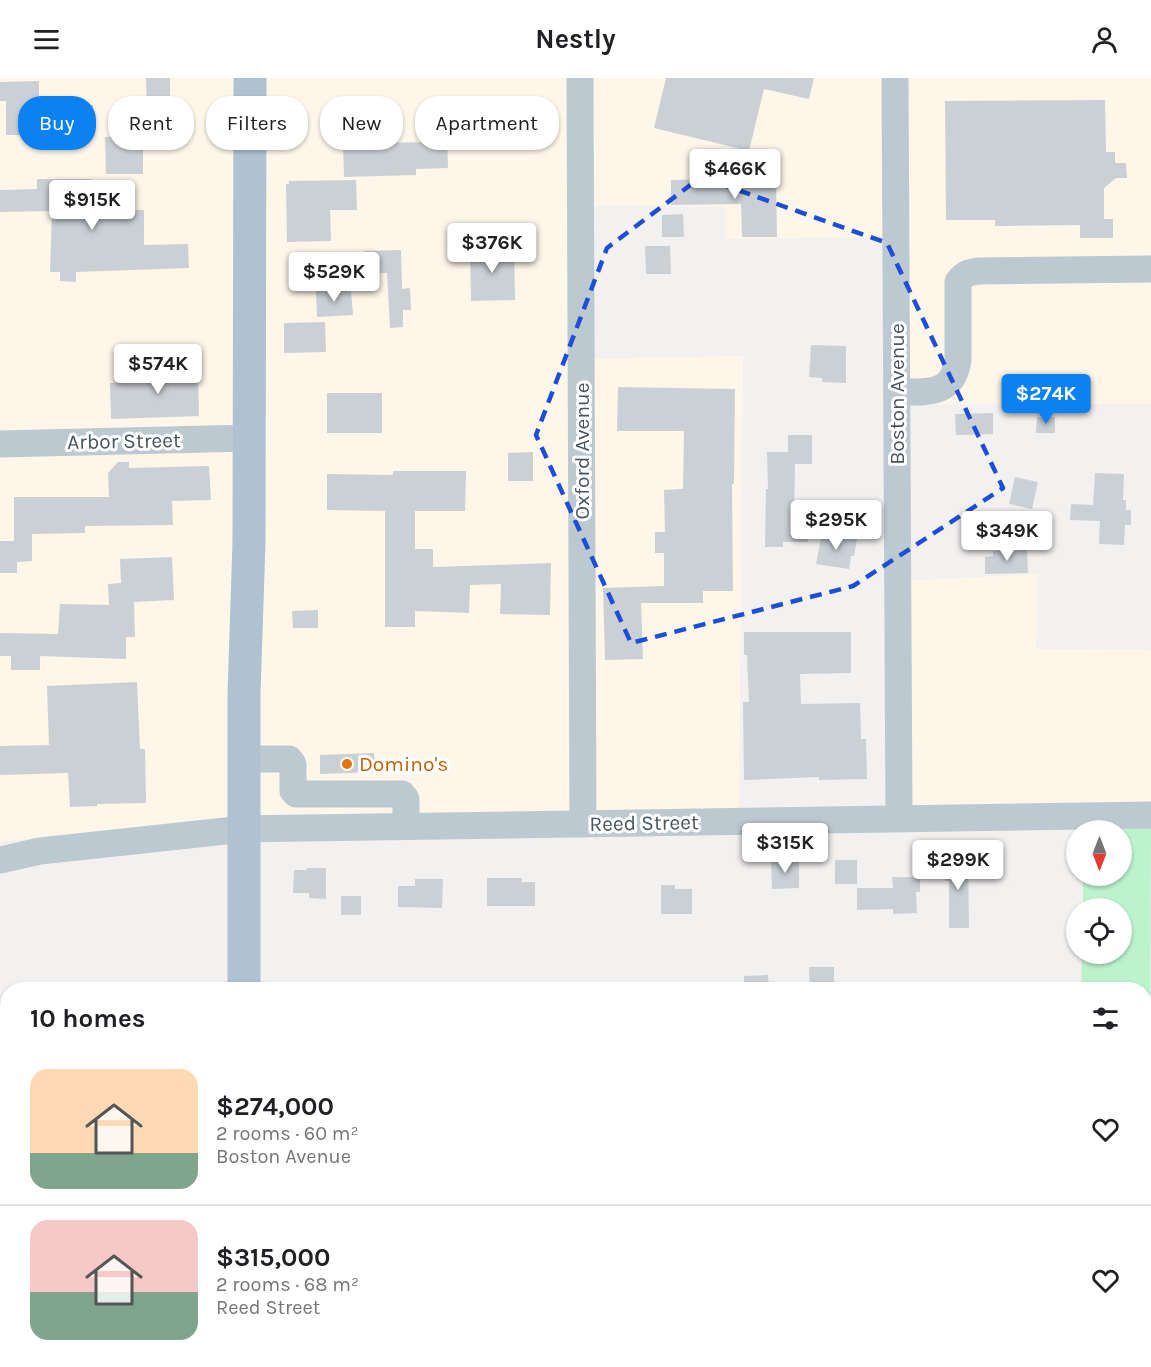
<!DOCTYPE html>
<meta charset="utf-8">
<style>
:root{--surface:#fff;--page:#f2f2f2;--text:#202124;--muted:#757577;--line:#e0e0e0;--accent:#0c81f1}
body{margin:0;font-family:Karla,sans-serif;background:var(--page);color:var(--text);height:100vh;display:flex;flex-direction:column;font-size:22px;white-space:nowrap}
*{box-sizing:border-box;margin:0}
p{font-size:20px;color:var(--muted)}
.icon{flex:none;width:33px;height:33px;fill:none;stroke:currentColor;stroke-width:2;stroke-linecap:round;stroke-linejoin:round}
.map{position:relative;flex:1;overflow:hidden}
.sheet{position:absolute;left:0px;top:904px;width:1152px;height:386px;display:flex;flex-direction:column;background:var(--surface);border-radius:24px 24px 0 0;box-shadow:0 2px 4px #0004}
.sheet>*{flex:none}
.banner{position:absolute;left:18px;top:18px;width:600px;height:54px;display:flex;gap:12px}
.needle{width:39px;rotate:180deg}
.buttons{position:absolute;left:1066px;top:742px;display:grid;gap:12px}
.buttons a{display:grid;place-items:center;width:66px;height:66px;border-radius:50%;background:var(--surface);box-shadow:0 2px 4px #0004;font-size:30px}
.price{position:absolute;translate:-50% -51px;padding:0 14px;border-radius:6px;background:#fff;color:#222;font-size:20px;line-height:39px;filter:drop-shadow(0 2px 3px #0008)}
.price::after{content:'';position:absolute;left:50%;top:36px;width:18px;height:14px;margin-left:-9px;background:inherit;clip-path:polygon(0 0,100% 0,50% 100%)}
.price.active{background:var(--accent);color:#fff}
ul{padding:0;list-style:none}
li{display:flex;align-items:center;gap:18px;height:150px;padding:0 30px}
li+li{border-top:2px solid var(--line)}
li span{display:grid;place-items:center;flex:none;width:168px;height:120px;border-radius:18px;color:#555}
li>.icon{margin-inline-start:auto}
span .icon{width:72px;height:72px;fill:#fffc;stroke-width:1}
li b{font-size:26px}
h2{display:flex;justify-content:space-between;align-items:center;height:72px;padding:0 30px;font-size:26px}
.pill{padding:0 21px;border-radius:24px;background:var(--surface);box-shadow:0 2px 4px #0004;font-size:21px;line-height:54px}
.pill.active{background:var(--accent);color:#fff}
header{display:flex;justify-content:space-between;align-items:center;height:78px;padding:0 30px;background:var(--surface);font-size:27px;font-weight:700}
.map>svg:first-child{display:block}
.commercial{fill:#fdf6e9}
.green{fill:#bcf3cd}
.building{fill:#cbd0d5}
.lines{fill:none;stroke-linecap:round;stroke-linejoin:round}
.minor{stroke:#bcc9d0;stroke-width:27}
.major{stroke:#aec2d1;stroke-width:33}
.rail-casing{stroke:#b1b6bb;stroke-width:7}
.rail{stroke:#fff;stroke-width:4.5;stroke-dasharray:14;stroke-linecap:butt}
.marked{fill:none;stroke:#1d4ed8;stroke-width:4.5;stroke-dasharray:12 8;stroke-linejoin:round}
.food-dot{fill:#e8710a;stroke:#fff;stroke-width:2}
.labels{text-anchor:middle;stroke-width:6;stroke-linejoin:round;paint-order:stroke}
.street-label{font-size:21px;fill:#46555f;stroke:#fff}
.food-label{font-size:21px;fill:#c56008;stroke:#fff;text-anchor:start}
</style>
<header><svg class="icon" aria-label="menu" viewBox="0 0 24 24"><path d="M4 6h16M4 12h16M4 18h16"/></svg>Nestly<svg class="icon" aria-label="person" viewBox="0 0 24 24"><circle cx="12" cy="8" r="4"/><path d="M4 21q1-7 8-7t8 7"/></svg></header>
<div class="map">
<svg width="1151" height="1289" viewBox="0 0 1151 1289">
<rect width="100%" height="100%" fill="#f3f0f0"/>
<g class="commercial">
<path d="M 0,0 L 1151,0 L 1151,326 L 897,327 L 899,159 L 726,161 L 726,129 L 579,127 L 582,281 L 743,278 L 739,732 L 242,738 L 0,764 Z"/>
<path d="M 1038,496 L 1036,571 L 1151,572 L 1151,726 L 909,728 L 904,503 Z"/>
</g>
<g class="green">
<path d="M 1151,749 L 1150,953 L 1151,953 L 1151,1240 L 1145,1241 L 1144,912 L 1081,912 L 1082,876 L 1122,876 L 1122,831 L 1083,831 L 1083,798 L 1122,798 L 1122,753 L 1084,753 L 1084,751 Z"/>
<path d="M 1151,1276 L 1151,1289 L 1006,1289 L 1079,1283 L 1144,1282 L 1145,1277 Z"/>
</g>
<g class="building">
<path d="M 146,0 L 170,0 L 170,28 L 147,28 Z"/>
<path d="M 666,0 L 814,0 L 809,21 L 764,11 L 749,73 L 654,50 Z"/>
<path d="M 39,3 L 39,22 L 34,22 L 34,57 L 6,57 L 6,23 L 0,23 L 0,4 Z"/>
<path d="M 1105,22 L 1106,74 L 1115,74 L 1115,85 L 1126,85 L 1127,100 L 1116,100 L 1104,110 L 1104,141 L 1113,141 L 1113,160 L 1080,160 L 1080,147 L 995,148 L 995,142 L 946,142 L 945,23 Z"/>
<path d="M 93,27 L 93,47 L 73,48 L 72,28 Z"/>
<path d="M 447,52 L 448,90 L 416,91 L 416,97 L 344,99 L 343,66 L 426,64 L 426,53 Z"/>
<path d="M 143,58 L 143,96 L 106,96 L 105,59 Z"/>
<path d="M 776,100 L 777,159 L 742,159 L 741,126 L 671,127 L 671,102 Z"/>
<path d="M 37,101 L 92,101 L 91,133 L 144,132 L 144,167 L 188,166 L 189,190 L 76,194 L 76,204 L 60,203 L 60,194 L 50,194 L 52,133 L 0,134 L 0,112 L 37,111 Z"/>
<path d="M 356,102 L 357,132 L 330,132 L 331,163 L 287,164 L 286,106 L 289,106 L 289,103 Z"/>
<path d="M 683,136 L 684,159 L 662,159 L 662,137 Z"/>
<path d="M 645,168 L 670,168 L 671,196 L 646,196 Z"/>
<path d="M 514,169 L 515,222 L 471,223 L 470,170 Z"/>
<path d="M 401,172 L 402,211 L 410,210 L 411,232 L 403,232 L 403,249 L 390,250 L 387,195 L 365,195 L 364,173 Z"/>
<path d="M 351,212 L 353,237 L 317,239 L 316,213 Z"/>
<path d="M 325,244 L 326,274 L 284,275 L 284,245 Z"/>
<path d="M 811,267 L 846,268 L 846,305 L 822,304 L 822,300 L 809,299 Z"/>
<path d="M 198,286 L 199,338 L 111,341 L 110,305 L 146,304 L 146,297 L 160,297 L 159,287 Z"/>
<path d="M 618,309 L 735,311 L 734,406 L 732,406 L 733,513 L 703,513 L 703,525 L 641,525 L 643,581 L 605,582 L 603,510 L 664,508 L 664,475 L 655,475 L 655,454 L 665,454 L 664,412 L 683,411 L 684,353 L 617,353 Z"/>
<rect x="327" y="315" width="55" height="40"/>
<path d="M 993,335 L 993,356 L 956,357 L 955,336 Z"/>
<path d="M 1037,339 L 1055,339 L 1055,355 L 1036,355 Z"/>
<path d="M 788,357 L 812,357 L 812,386 L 795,386 L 794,442 L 808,442 L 808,464 L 783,464 L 783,469 L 765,469 L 766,411 L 768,411 L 767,374 L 788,374 Z"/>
<path d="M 533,374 L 533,403 L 508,403 L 508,375 Z"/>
<path d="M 118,384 L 129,384 L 129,390 L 209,388 L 211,422 L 172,423 L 173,447 L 85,448 L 85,455 L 32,456 L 32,483 L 17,484 L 17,495 L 0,495 L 0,463 L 14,463 L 14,419 L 109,419 L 108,395 Z"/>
<path d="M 393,393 L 466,393 L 465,433 L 415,433 L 415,471 L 433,471 L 433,489 L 551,485 L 550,537 L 500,536 L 501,506 L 470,507 L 469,535 L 415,533 L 415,549 L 385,549 L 385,433 L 327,432 L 327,396 L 393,397 Z"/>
<path d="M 1095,395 L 1124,396 L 1123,422 L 1126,422 L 1126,432 L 1131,432 L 1131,447 L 1125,447 L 1124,467 L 1099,466 L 1100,443 L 1070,442 L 1071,426 L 1093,427 Z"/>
<path d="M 1015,399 L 1038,404 L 1032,431 L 1009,426 Z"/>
<path d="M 1027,446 L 1044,446 L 1045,462 L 1028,462 Z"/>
<path d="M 822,455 L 857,461 L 854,478 L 851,478 L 849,491 L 816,486 Z"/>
<path d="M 1027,472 L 1028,495 L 985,496 L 985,479 L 993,478 L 993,473 Z"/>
<path d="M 172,479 L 174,522 L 134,524 L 135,559 L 126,559 L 126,581 L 40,578 L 40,592 L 11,592 L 11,578 L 0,578 L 0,555 L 58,556 L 60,526 L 109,527 L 108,506 L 121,505 L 120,481 Z"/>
<path d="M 318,532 L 318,550 L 293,550 L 292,533 Z"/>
<path d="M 744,554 L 851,554 L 851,595 L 800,596 L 801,626 L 860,625 L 861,661 L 866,661 L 867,701 L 819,702 L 819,699 L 744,702 L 743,624 L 749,624 L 747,577 L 744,577 Z"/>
<path d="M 137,604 L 140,671 L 145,671 L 146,725 L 97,726 L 97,728 L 70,729 L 68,695 L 0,697 L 0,668 L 49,667 L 47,608 Z"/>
<path d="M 374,675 L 375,694 L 320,696 L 320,677 Z"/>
<path d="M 944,778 L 968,778 L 969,850 L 949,850 L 949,803 L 945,803 Z"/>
<path d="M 771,782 L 799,782 L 799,810 L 772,811 Z"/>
<rect x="835" y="782" width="22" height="24"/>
<path d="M 307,790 L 326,790 L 326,821 L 309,820 L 309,815 L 293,815 L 294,792 L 307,792 Z"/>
<path d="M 892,799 L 920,799 L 920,814 L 916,814 L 917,835 L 893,836 L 893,831 L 857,832 L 857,810 L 893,810 Z"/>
<path d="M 487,800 L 522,800 L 522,804 L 535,804 L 535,828 L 487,828 Z"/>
<path d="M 415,801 L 443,801 L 442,830 L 398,829 L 398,808 L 415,808 Z"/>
<path d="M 661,807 L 675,807 L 675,811 L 692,811 L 692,836 L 661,836 Z"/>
<rect x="341" y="818" width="20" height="19"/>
<path d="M 809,889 L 834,889 L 834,912 L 810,912 Z"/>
<path d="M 768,897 L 769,912 L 744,912 L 744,898 Z"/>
</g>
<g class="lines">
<g class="minor">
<path d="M 580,0 L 583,746"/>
<path d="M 895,0 L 899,740"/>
<path d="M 897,314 C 926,314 953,318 958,282 L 958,204 C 964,195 970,194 980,193 L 1151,191"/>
<path d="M 0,366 L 249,360"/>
<path d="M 244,681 L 289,681 L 293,686 L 293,713 L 296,716 L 402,716 L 406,721 L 406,748"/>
<path d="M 0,782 L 40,773 L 244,751 L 1151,737"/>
</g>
<g class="major">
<path d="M 244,912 L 244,616 L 249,464 L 250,0"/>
<path d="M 241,1289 L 241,1282"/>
</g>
<g class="rail-casing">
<g id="rail">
<path d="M 1144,1259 L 1151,1258"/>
<path d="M 0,1272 L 8,1272"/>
<path d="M 119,1282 L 222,1289"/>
<path d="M 834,1289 L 923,1282"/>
</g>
</g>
<use href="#rail" class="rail"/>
</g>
<path class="marked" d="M 701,99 L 887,165 L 1003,410 L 853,508 L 631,565 L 536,357 L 607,170 Z"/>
<circle class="food-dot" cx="347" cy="686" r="6"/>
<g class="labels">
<g class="street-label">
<text transform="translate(897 316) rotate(-90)" y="7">Boston Avenue</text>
<text transform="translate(124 363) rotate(-1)" y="7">Arbor Street</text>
<text transform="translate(582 373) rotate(-90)" y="7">Oxford Avenue</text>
<text transform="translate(644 745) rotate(-1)" y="7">Reed Street</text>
</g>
<g class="food-label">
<text x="359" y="693">Domino's</text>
</g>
</g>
</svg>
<div class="buttons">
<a><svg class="needle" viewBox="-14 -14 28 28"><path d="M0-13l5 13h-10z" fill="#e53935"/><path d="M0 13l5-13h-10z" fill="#757577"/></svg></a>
<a><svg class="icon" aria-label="locate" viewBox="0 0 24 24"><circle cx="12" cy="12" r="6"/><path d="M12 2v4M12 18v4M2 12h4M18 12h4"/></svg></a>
</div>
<b class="price" style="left:735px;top:122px">$466K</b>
<b class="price" style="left:92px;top:153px">$915K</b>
<b class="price" style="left:492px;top:196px">$376K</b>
<b class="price" style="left:334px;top:225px">$529K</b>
<b class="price" style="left:158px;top:317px">$574K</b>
<b class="price active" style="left:1046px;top:347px">$274K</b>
<b class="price" style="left:836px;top:473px">$295K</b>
<b class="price" style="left:1007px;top:484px">$349K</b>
<b class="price" style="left:785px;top:796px">$315K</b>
<b class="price" style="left:958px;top:813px">$299K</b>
<div class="banner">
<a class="pill active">Buy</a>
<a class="pill">Rent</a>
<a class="pill">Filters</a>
<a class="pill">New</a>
<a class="pill">Apartment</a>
</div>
<section class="sheet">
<h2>10 homes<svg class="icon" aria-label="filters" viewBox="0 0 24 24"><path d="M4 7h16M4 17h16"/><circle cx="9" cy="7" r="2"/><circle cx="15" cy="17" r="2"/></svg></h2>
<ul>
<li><span style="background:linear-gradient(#ffd9b3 70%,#7fa58c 0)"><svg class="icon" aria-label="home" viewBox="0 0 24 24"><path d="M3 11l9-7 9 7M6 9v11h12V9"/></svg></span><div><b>$274,000</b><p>2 rooms · 60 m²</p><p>Boston Avenue</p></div><svg class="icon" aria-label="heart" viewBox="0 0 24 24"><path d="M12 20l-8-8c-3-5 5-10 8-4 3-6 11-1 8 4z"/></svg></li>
<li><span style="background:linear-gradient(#f6c9c9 60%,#7fa58c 0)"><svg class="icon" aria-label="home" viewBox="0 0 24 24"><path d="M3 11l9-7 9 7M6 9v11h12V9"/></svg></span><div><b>$315,000</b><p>2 rooms · 68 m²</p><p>Reed Street</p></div><svg class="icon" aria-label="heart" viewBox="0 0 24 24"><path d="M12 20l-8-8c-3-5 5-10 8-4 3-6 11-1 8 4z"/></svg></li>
</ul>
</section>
</div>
